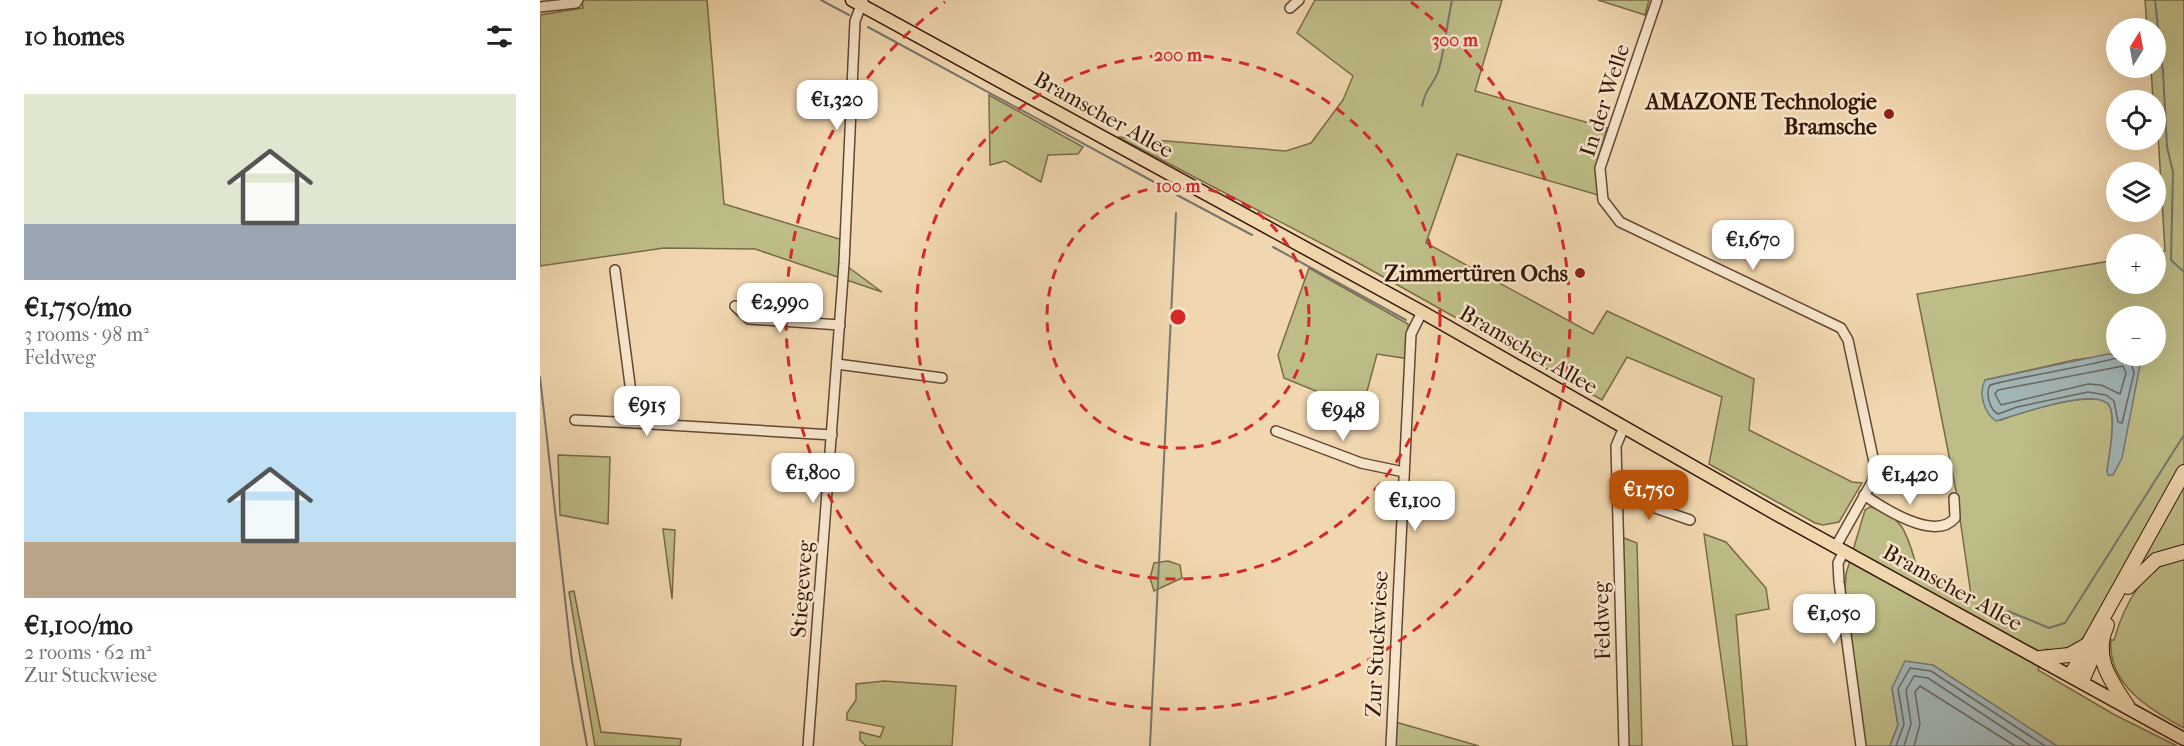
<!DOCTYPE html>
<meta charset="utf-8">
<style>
:root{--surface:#fff;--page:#f2f2f2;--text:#222;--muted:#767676;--accent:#b45309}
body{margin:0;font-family:"IM FELL French Canon",serif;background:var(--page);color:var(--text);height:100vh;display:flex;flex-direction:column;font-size:22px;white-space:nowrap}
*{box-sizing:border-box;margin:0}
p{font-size:20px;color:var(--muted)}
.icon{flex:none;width:33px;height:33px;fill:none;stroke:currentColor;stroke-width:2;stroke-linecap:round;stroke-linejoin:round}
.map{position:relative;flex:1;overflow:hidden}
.details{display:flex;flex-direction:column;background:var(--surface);width:540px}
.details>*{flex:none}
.needle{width:39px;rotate:11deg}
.buttons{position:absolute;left:1566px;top:18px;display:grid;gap:12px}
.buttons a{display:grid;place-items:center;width:60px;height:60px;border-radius:50%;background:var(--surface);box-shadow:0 6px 24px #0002;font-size:30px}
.price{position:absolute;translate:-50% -51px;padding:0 14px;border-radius:12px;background:#fff;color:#222;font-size:20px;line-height:39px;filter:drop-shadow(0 2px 3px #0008)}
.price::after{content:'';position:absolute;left:50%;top:36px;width:18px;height:14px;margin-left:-9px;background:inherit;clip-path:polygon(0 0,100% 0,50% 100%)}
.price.active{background:var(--accent);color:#fff}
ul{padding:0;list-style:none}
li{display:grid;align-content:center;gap:12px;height:318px;padding:0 24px}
li span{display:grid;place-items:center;height:186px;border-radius:0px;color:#555}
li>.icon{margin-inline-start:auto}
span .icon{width:108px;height:108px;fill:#fffc;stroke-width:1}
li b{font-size:26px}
h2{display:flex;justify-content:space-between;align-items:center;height:72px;padding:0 24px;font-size:26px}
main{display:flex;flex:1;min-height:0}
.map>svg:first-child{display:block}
.green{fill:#bebd87;stroke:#7a6a48;stroke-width:1.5;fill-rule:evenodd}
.water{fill:#a1b6b7;stroke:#767671;stroke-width:1.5}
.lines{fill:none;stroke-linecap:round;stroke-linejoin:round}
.shore{stroke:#6b6660;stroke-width:1.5}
.stream{stroke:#767671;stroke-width:2}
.minor-casing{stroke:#644732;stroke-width:12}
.major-casing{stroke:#351709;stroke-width:15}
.highway-casing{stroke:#351709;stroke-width:16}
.minor{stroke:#f6e5cb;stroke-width:9}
.major{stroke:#f1d7af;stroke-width:12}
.highway{stroke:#f1d7af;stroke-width:14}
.ring{fill:none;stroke:#d62828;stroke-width:3;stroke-dasharray:10 8}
.poi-dot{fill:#8f2418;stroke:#f6e5cb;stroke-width:2}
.labels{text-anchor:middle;stroke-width:5;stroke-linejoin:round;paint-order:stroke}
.street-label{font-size:22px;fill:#351709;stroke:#f6e5cb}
.poi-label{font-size:22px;font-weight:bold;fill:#351709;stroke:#f6e5cb;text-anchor:end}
.centre{fill:#d62828;stroke:#f6e5cb;stroke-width:3}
.ring-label{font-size:18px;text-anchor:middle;font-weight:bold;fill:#d62828;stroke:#f6e5cb;stroke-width:5;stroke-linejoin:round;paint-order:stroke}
</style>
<main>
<section class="details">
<h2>10 homes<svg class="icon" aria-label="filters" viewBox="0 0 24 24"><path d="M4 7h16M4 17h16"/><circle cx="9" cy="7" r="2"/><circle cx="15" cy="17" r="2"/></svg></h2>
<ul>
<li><span style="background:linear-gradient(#dfe7d0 70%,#9aa5b1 0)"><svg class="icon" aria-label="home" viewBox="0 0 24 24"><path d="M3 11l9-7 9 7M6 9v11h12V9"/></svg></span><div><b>€1,750/mo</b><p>3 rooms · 98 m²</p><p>Feldweg</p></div></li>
<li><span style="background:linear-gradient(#bfe0f5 70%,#b9a48a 0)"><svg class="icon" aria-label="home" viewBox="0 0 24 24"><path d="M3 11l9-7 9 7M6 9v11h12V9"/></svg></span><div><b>€1,100/mo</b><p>2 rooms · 62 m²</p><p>Zur Stuckwiese</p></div></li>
</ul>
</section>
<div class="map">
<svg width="1644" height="746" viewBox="0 0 1644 746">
<rect width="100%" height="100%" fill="#f1d7af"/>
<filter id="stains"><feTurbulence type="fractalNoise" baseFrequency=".00333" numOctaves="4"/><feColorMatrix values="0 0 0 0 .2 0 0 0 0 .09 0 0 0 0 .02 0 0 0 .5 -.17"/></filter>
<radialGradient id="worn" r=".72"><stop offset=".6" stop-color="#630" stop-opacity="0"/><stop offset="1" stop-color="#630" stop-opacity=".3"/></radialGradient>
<g class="green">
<path d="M 42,0 L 167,0 L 184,204 L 306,241 L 304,264 L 342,292 L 215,249 L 124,248 L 0,266 L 0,15 L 43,8 Z"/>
<path d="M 775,0 L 962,0 L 935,91 L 1067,128 L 1055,170 L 1058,195 L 917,154 L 886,243 L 1053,334 L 1067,311 L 1214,379 L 1209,430 L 1312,482 L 1322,483 L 1299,522 L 1283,525 L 1275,523 L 1169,464 L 1182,397 L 1087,357 L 1062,400 L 815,261 L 578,137 L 746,151 L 771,143 L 803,100 L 813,76 L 757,33 Z"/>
<path d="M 1058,0 L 1109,0 L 1105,15 Z"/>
<path d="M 1605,0 L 1644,0 L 1644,548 L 1599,569 L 1589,567 L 1539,644 L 1520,651 L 1506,649 L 1498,670 L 1575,715 L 1637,746 L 1517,746 L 1459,710 L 1352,688 L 1358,725 L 1350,746 L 1321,746 L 1305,591 L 1306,574 L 1325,510 L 1330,507 C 1365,515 1368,538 1377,568 L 1431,595 L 1416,491 L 1377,294 L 1576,260 L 1576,284 L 1616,284 L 1616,253 L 1625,251 L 1616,100 L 1613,100 L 1611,68 L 1616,68 L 1616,28 L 1607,28 ZM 1576,316 L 1616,316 L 1616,356 L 1590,356 L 1592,356 L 1567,472 C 1569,455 1576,422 1570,407 C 1562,386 1478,413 1461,420 L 1445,380 L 1534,360 L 1576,354 Z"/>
<path d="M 449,95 L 543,147 L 538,154 L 508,155 L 501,182 L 465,161 L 450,165 Z"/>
<path d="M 769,268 L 868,324 L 870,359 L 837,354 L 822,410 L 744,378 L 738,355 Z"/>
<path d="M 18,455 L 70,457 L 68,524 L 20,515 Z"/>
<path d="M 123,529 L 135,530 L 132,599 Z"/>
<path d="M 1164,534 L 1186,542 L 1226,588 L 1229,609 L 1196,615 L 1207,746 L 1193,746 Z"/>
<path d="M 1079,536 L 1097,543 L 1102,746 L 1084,746 Z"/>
<path d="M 1644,559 L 1644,728 C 1610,710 1567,684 1571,640 L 1574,640 C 1583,608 1605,560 1644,559 Z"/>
<path d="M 628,561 L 640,565 L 642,578 L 614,591 L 610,578 L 614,563 Z"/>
<path d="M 34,591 L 61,732 L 141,739 L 140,746 L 55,746 L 29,592 Z"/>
<path d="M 344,681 L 416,686 L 412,746 L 326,746 L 320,740 L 320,732 L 340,737 L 344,727 L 307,720 L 307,713 L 316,700 L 316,684 Z"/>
<path d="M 852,721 L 939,746 L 851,746 Z"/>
</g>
<g class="water">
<path d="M 1568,354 L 1592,356 L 1600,365 L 1582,458 L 1573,475 L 1568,475 L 1567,472 C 1569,456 1576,421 1570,407 C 1561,384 1474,416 1456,421 C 1444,413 1438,393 1445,380 Z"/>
<path d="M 1365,661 L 1393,665 L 1517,746 L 1350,746 L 1358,725 L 1352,688 Z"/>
</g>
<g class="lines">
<g class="shore">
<path d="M 1582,356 C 1577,361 1468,379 1450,385 C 1445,393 1450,410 1458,414 L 1477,407 L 1548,392 L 1566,395 L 1574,401 L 1578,422 L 1582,423 L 1594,373 L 1589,356"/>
<path d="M 1583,366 L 1586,373 L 1580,394 L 1561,385 L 1548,384 L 1461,405 L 1455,394 L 1458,390 Z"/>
<path d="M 1356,746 L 1364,724 L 1358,689 L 1370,668 L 1391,671 L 1505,746"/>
<path d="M 1364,746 L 1371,724 L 1366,690 L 1374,676 L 1388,678 L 1491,746"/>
<path d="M 1374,746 L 1380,724 L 1375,692 L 1380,686 L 1475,746"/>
</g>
<g class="stream">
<path d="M 281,0 L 309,15"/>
<path d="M 1615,0 L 1623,72 L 1627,147 L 1633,172 L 1631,260 L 1644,272"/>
<path d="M 328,27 L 627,189"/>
<path d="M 882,106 C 886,86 893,86 898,72 C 905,49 907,23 912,0"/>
<path d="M 637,195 L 712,235"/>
<path d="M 733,247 L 866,320"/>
<path d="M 0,377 L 32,661 L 47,746"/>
<path d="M 1468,611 L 1509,628 L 1525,623 L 1644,435"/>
<path d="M 610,746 L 636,213"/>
</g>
<g class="minor-casing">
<g id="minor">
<path d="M 1117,0 L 1060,168 L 1063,200 L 1080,222 L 1301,328 L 1308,340 L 1335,467 L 1332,482 L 1296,546"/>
<path d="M 0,7 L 36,3 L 38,0"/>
<path d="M 750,8 L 759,0"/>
<path d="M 75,270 L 95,423 L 292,435"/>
<path d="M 195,306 L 209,319 L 300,325"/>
<path d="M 297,364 L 402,378"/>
<path d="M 35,420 L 95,423"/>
<path d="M 736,431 L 821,463 L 864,472"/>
<path d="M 1078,495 L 1150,520"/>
<path d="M 1324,495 C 1343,508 1395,542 1415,518 L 1414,498"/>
<path d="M 1304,551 L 1298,563 L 1299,582 L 1321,746"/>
<path d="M 268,746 L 304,264 L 315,21 L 323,0"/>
<path d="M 851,746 L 871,334 L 882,312"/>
<path d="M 1084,746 L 1076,446 L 1084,427"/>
</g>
</g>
<g class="major-casing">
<path id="major" d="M 312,0 L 882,312 L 1238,515 L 1644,739"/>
</g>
<g class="highway-casing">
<g id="highway">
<path d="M 1588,587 L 1616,560 L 1644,552"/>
<path d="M 1567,625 C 1552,657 1571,681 1588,707"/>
<path d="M 1500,658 L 1529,655 L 1547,645"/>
<path d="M 1531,675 L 1644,472"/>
<path d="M 1542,681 L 1559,642"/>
</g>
</g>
<use href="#minor" class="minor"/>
<use href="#major" class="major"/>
<use href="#highway" class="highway"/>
</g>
<g class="ring">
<circle cx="638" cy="317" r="131"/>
<circle cx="638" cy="317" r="262"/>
<path d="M871 2A392 392 0 1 1 405 2"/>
</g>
<g class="poi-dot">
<circle cx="1349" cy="114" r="6"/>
<circle cx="1040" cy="273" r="6"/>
</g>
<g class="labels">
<g class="street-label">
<text transform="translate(1064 100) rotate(-72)" y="8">In der Welle</text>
<text transform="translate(564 114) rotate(29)" y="8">Bramscher Allee</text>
<text transform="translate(989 349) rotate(30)" y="8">Bramscher Allee</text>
<text transform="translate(1413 587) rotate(29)" y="8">Bramscher Allee</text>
<text transform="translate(261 589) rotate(-86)" y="8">Stiegeweg</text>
<text transform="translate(1061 621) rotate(-92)" y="8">Feldweg</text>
<text transform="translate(836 644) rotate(-87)" y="8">Zur Stuckwiese</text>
</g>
<g class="poi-label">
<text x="1337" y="109">AMAZONE Technologie<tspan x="1337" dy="25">Bramsche</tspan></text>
<text x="1028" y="281">Zimmertüren Ochs</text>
</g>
</g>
<circle cx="638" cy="317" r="9" class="centre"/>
<g class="ring-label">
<text x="915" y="46">300 m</text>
<text x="638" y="61">200 m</text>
<text x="638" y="192">100 m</text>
</g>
<rect width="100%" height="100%" filter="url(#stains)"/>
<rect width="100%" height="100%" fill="url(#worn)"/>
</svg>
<div class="buttons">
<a><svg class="needle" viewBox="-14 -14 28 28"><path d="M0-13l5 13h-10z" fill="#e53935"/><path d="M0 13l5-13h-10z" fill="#767676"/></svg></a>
<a><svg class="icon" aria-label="locate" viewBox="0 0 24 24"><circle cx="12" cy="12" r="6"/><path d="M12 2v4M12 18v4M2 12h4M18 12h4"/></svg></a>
<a><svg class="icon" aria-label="layers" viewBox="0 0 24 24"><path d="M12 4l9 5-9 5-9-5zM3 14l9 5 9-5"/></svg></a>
<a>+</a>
<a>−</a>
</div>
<b class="price" style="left:297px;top:131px">€1,320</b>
<b class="price" style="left:1213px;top:271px">€1,670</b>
<b class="price" style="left:240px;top:334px">€2,990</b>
<b class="price" style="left:107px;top:437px">€915</b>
<b class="price" style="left:803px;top:442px">€948</b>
<b class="price" style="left:273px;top:504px">€1,800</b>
<b class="price" style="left:1370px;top:506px">€1,420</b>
<b class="price active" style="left:1109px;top:521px">€1,750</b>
<b class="price" style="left:875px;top:532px">€1,100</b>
<b class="price" style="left:1294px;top:645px">€1,050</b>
</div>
</main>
